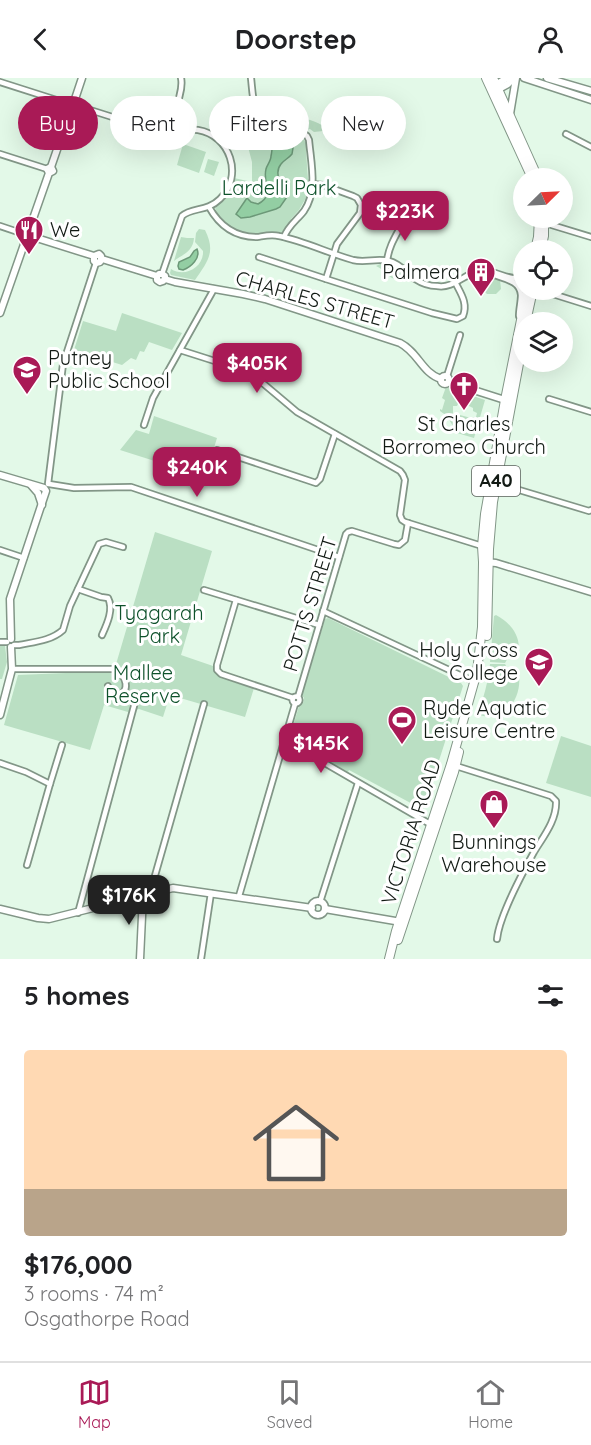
<!DOCTYPE html>
<meta charset="utf-8">
<style>
:root{--surface:#fff;--page:#f6f6f6;--text:#202124;--muted:#757577;--line:#e0e0e0;--accent:#a91a56}
body{margin:0;font-family:Quicksand,sans-serif;background:var(--page);color:var(--text);height:100vh;display:flex;flex-direction:column;font-size:22px;white-space:nowrap}
*{box-sizing:border-box;margin:0}
p{font-size:20px;color:var(--muted)}
.icon{flex:none;width:33px;height:33px;fill:none;stroke:currentColor;stroke-width:2;stroke-linecap:round;stroke-linejoin:round}
.map{position:relative;height:881px;overflow:hidden}
.panel{display:flex;flex-direction:column;background:var(--surface);flex:1}
.panel>*{flex:none}
.guide{position:absolute;left:18px;top:18px;width:555px;height:54px;display:flex;gap:12px}
.needle{width:39px;rotate:66deg}
.fabs{position:absolute;left:513px;top:90px;display:grid;gap:12px}
.fabs a{display:grid;place-items:center;width:60px;height:60px;border-radius:50%;background:var(--surface);box-shadow:0 6px 24px #0002;font-size:30px}
.price{position:absolute;translate:-50% -51px;padding:0 14px;border-radius:12px;background:var(--accent);color:#fff;font-size:20px;line-height:39px;filter:drop-shadow(0 2px 3px #0008)}
.price::after{content:'';position:absolute;left:50%;top:36px;width:18px;height:14px;margin-left:-9px;background:inherit;clip-path:polygon(0 0,100% 0,50% 100%)}
.price.selected{background:#222;color:#fff}
ul{padding:0;list-style:none}
li{display:grid;align-content:center;gap:12px;height:318px;padding:0 24px}
li span{display:grid;place-items:center;height:186px;border-radius:6px;color:#555}
li>.icon{margin-inline-start:auto}
span .icon{width:108px;height:108px;fill:#fffc;stroke-width:1}
li b{font-size:26px}
h2{display:flex;justify-content:space-between;align-items:center;height:72px;padding:0 24px;font-size:26px}
.tag{padding:0 21px;border-radius:27px;background:var(--surface);box-shadow:0 6px 24px #0002;font-size:21px;line-height:54px}
.tag.selected{background:var(--accent);color:#fff}
header{display:flex;justify-content:space-between;align-items:center;height:78px;padding:0 24px;background:var(--surface);font-size:27px;font-weight:700}
.menu{display:flex;justify-content:space-around;align-items:center;height:84px;border-top:2px solid var(--line);background:var(--surface);font-size:16px;color:var(--muted)}
.menu a{display:grid;justify-items:center;gap:3px}
.menu .selected{color:var(--accent)}
.map>svg:first-child{display:block}
.green{fill:#badfc3;fill-rule:evenodd}
.water{fill:#93cea3;stroke:#6c9878;stroke-width:1.5}
.lines{fill:none;stroke-linecap:round;stroke-linejoin:round}
.minor-casing{stroke:#829687;stroke-width:8}
.tertiary-casing{stroke:#829687;stroke-width:9}
.trunk-casing{stroke:#829687;stroke-width:10}
.minor{stroke:#fff;stroke-width:4.5}
.tertiary{stroke:#fff;stroke-width:6}
.trunk{stroke:#fff;stroke-width:8}
.labels{text-anchor:middle;stroke-width:6;stroke-linejoin:round;paint-order:stroke}
.shield{fill:#fff;stroke:#595f5a;stroke-width:1.5}
.shield-label{font-size:18px;font-weight:bold;fill:#121a14}
.park-label{font-size:20px;fill:#0e522b;stroke:#fff}
.poi-label{font-size:20px;fill:#121a14;stroke:#fff;text-anchor:start}
.street-label{font-size:20px;fill:#121a14;stroke:#fff}
</style>
<header><svg class="icon" aria-label="back" viewBox="0 0 24 24"><path d="M15 5l-7 7 7 7"/></svg>Doorstep<svg class="icon" aria-label="person" viewBox="0 0 24 24"><circle cx="12" cy="8" r="4"/><path d="M4 21q1-7 8-7t8 7"/></svg></header>
<div class="map">
<svg width="591" height="881" viewBox="0 0 591 881">
<rect width="100%" height="100%" fill="#e3f9e8"/>
<g class="green">
<path d="M 296,40 C 310,40 319,45 331,53 L 331,58 L 323,53 L 314,54 L 310,51 L 297,54 L 297,57 C 303,60 307,64 308,71 L 306,73 L 308,101 L 310,103 L 310,109 L 308,109 L 308,111 L 310,111 L 309,117 L 307,118 L 299,132 L 291,141 L 292,143 L 281,155 C 255,155 229,161 214,133 L 216,132 L 215,130 L 216,128 L 228,116 L 230,116 L 231,115 L 229,114 L 234,100 L 252,104 L 252,84 L 247,65 L 281,45 Z"/>
<path d="M 183,66 L 206,74 L 199,95 L 177,87 Z"/>
<path d="M 208,81 L 219,84 L 214,98 L 204,94 Z"/>
<path d="M 199,151 L 205,152 C 216,174 208,183 195,202 L 171,197 L 170,195 L 171,191 C 185,200 204,189 203,173 L 195,164 L 196,155 Z"/>
<path d="M 181,159 L 187,160 L 194,160 C 193,174 183,176 174,183 Z"/>
<path d="M 380,186 C 392,186 401,191 406,201 C 402,201 396,202 392,200 C 385,196 383,191 376,188 Z"/>
<path d="M 479,197 L 486,197 L 500,202 L 501,211 L 496,216 L 487,216 L 482,211 Z"/>
<path d="M 122,235 L 182,255 L 172,272 L 149,264 L 144,274 L 140,273 L 136,282 L 131,280 L 122,287 L 74,272 L 83,243 L 116,253 Z"/>
<path d="M 446,309 L 485,322 L 474,360 L 457,355 L 447,338 L 440,333 L 440,331 L 442,332 L 445,322 L 442,320 ZM 458,326 L 467,326 L 467,327 L 473,330 L 473,333 L 477,335 L 476,339 L 472,339 L 471,340 L 460,337 L 459,339 L 453,336 L 453,328 L 457,328 Z"/>
<path d="M 154,338 L 217,360 L 205,399 L 120,372 L 136,352 L 149,356 Z"/>
<path d="M 155,454 L 212,473 L 181,577 L 213,588 C 218,602 241,606 254,610 L 245,639 L 170,617 L 163,639 L 139,631 L 128,634 L 104,627 L 90,672 L 4,647 L 18,597 L 114,593 Z"/>
<path d="M 496,537 C 510,544 522,559 518,575 L 509,578 L 505,585 L 490,584 L 494,538 Z"/>
<path d="M 328,540 L 461,605 L 463,608 L 424,729 L 420,730 L 349,692 L 348,694 L 289,661 L 299,628 L 303,625 L 304,620 L 302,617 L 325,541 Z"/>
<path d="M 0,568 L 5,568 L 7,584 L 2,601 L 0,601 Z"/>
<path d="M 490,586 L 505,586 L 509,593 L 519,597 C 522,622 503,647 477,636 C 484,620 488,604 490,586 Z"/>
<path d="M 561,658 L 591,668 L 591,719 L 546,705 Z"/>
</g>
<g class="water">
<path d="M 279,62 L 290,65 L 293,70 L 292,76 C 289,80 284,82 281,86 C 273,96 282,109 289,116 L 280,129 L 276,131 L 250,139 L 241,140 L 236,136 L 247,120 L 251,124 L 258,126 C 276,116 262,106 266,91 C 267,87 271,83 271,78 C 273,70 270,67 279,62 Z"/>
<path d="M 197,171 C 201,180 191,189 183,192 L 179,191 L 178,188 L 179,184 L 190,179 L 194,173 Z"/>
</g>
<g class="lines">
<g class="minor-casing">
<g id="minor">
<path d="M 251,0 C 253,17 252,33 266,45"/>
<path d="M 0,4 L 69,26"/>
<path d="M 76,29 L 87,31 L 166,56 C 177,57 186,50 198,52 C 230,57 244,98 220,121 C 207,134 192,129 182,138 L 162,196"/>
<path d="M 179,53 C 176,44 176,34 178,24 C 180,15 183,9 181,0"/>
<path d="M 566,56 L 591,69"/>
<path d="M 0,76 L 47,91"/>
<path d="M 209,129 C 219,147 235,159 257,159 C 264,158 271,156 279,158 C 304,163 328,175 353,182 C 365,185 377,180 389,183 C 401,186 406,195 415,201 C 421,205 430,208 437,208 C 453,211 464,196 479,193 C 495,191 510,204 524,200"/>
<path d="M 545,145 L 591,159"/>
<path d="M 0,148 L 27,157"/>
<path d="M 284,159 C 288,148 297,142 304,133 C 318,113 311,85 309,62 L 307,58 L 303,55"/>
<path d="M 259,179 L 326,201 L 337,166 L 360,135 L 361,127 L 357,120 L 353,118 L 323,107 L 312,106"/>
<path d="M 387,183 C 389,166 398,155 405,140"/>
<path d="M 494,197 C 505,201 520,203 521,217 C 521,224 519,231 519,238"/>
<path d="M 326,201 L 432,235 L 457,241 L 463,238 C 468,225 461,216 455,204"/>
<path d="M 540,212 L 591,228"/>
<path d="M 180,272 L 243,292 L 252,296 L 297,334 L 400,393 L 403,397 L 405,402 L 400,437 L 402,442 L 405,444 L 482,468"/>
<path d="M 447,298 L 460,257"/>
<path d="M 549,321 L 591,334"/>
<path d="M 144,347 L 153,320 L 214,211"/>
<path d="M 217,372 L 316,405 L 320,401 L 335,356"/>
<path d="M 496,405 L 589,433 L 591,432"/>
<path d="M 48,406 L 63,286 L 96,185"/>
<path d="M 49,406 L 74,410 L 131,409 L 339,479"/>
<path d="M 0,472 L 24,480"/>
<path d="M 78,511 L 101,519 L 108,520 C 114,531 107,546 102,557"/>
<path d="M 204,512 L 319,547"/>
<path d="M 236,522 L 217,587 L 217,592 L 221,596 L 293,620"/>
<path d="M 323,533 L 475,604"/>
<path d="M 0,564 L 7,564"/>
<path d="M 14,567 L 19,567 C 33,564 51,563 63,552 L 70,528 L 99,466 L 106,464 L 123,469"/>
<path d="M 12,591 L 115,591 C 126,598 132,613 116,619 L 110,615 L 108,608"/>
<circle cx="296" cy="622" r="3.5"/>
<path d="M 298,619 L 346,456 L 348,454 L 352,453 L 394,466 L 399,467 L 405,462 L 408,445"/>
<path d="M 285,662 L 430,746"/>
<path d="M 0,685 L 26,694 L 50,706"/>
<path d="M 456,688 L 551,718 L 556,723 C 557,742 543,759 534,774 C 523,794 499,839 497,861"/>
<path d="M 27,787 L 50,706 L 62,667"/>
<path d="M 150,815 L 204,626"/>
<path d="M 239,818 L 295,626"/>
<path d="M 320,824 L 358,705"/>
<path d="M 78,835 L 134,628"/>
<path d="M 201,881 L 211,815"/>
</g>
</g>
<g class="tertiary-casing">
<g id="tertiary">
<path d="M 524,0 L 591,22"/>
<path d="M 547,0 L 591,13"/>
<path d="M 492,9 L 507,0"/>
<path d="M 495,13 L 508,6 L 514,0"/>
<path d="M 74,24 L 82,0"/>
<path d="M 510,36 L 516,0"/>
<path d="M 51,89 L 71,31"/>
<path d="M 27,157 L 94,178 L 99,176 L 101,178 L 101,182 L 100,184 L 96,185 L 94,183 L 94,178"/>
<path d="M 102,181 L 157,198 L 157,202 L 160,204 L 163,203 L 165,201 L 165,198 L 162,196 L 159,196 L 157,198"/>
<path d="M 165,201 L 175,204 L 243,216 L 265,221 L 400,265 C 418,274 422,295 441,301"/>
<path d="M 0,235 L 49,95 L 53,93 L 51,89 L 47,91 L 49,95"/>
<circle cx="445" cy="302" r="4"/>
<path d="M 449,303 L 461,308 L 508,323"/>
<path d="M 0,397 L 44,410 L 46,413 L 10,521 L 11,561"/>
<path d="M 31,407 L 38,415 L 42,427"/>
<path d="M 485,484 L 496,485 L 591,514"/>
<path d="M 0,637 L 12,591 L 11,569"/>
<circle cx="318" cy="830" r="7"/>
<path d="M 0,831 L 38,840 L 49,841 L 173,810 L 312,830"/>
<path d="M 325,831 L 401,844"/>
<path d="M 140,881 L 143,817"/>
</g>
</g>
<g class="trunk-casing">
<g id="trunk">
<path d="M 486,0 L 532,100"/>
<path d="M 493,0 L 538,100"/>
<path d="M 535,172 L 538,159 L 539,140"/>
<path d="M 541,172 L 544,158 L 544,140"/>
<path d="M 526,244 L 533,212"/>
<path d="M 487,558 L 489,471 L 493,424 L 524,259"/>
<path d="M 398,862 L 454,694 L 459,674"/>
<path d="M 389,881 L 396,853 L 451,686 L 477,594 L 482,549 L 483,484 L 482,468 L 485,436 L 505,322 L 527,212"/>
</g>
</g>
<use href="#minor" class="minor"/>
<use href="#tertiary" class="tertiary"/>
<use href="#trunk" class="trunk"/>
</g>
<defs>
<g id="restaurant-pin" transform="scale(1.5)"><path d="M0 17L-7.5 6A9.5 9.5 0 1 1 7.5 6Z" fill="#a91a56" stroke="#fff"/><path d="M-5-6h1v4h1v-4h1v4h1v-4h1v5L-1.5 .5V6h-2V.5L-5-1ZM5-6V6H3V1.5H1.5Q1.5-4 5-6Z" fill="#fff"/></g>
<g id="building-pin" transform="scale(1.5)"><path d="M0 17L-7.5 6A9.5 9.5 0 1 1 7.5 6Z" fill="#a91a56" stroke="#fff"/><path d="M-4-6H4V6H1V3H-1V6H-4ZM-2.5-4.3h1.7v1.8h-1.7ZM.8-4.3h1.7v1.8H.8ZM-2.5-1h1.7V.8h-1.7ZM.8-1h1.7V.8H.8Z" fill="#fff"/></g>
<g id="school-pin" transform="scale(1.5)"><path d="M0 17L-7.5 6A9.5 9.5 0 1 1 7.5 6Z" fill="#a91a56" stroke="#fff"/><path d="M0-5L7-2L0 1L-7-2ZM-4 1L0 2.5L4 1V4Q0 6-4 4Z" fill="#fff"/></g>
<g id="church-pin" transform="scale(1.5)"><path d="M0 17L-7.5 6A9.5 9.5 0 1 1 7.5 6Z" fill="#a91a56" stroke="#fff"/><path d="M-1.2-6h2.4v3.5h3.3v2.4h-3.3V6h-2.4V-.1h-3.3v-2.4h3.3Z" fill="#fff"/></g>
<g id="stadium-pin" transform="scale(1.5)"><path d="M0 17L-7.5 6A9.5 9.5 0 1 1 7.5 6Z" fill="#a91a56" stroke="#fff"/><path d="M0-5a6.5 5 0 1 0 0 10a6.5 5 0 1 0 0-10ZM-3.5-1.8h7v3.6h-7Z" fill="#fff"/></g>
<g id="shop-pin" transform="scale(1.5)"><path d="M0 17L-7.5 6A9.5 9.5 0 1 1 7.5 6Z" fill="#a91a56" stroke="#fff"/><path d="M-5-2.5h2.3a2.7 3.5 0 0 1 5.4 0H5L5.5 6h-11ZM-1.5-2.5h3a1.5 2.3 0 0 0-3 0Z" fill="#fff"/></g>
</defs>
<g fill-rule="evenodd">
<use href="#restaurant-pin" x="29" y="152"/>
<use href="#building-pin" x="481" y="194"/>
<use href="#school-pin" x="27" y="292"/>
<use href="#church-pin" x="464" y="308"/>
<use href="#school-pin" x="539" y="584"/>
<use href="#stadium-pin" x="402" y="642"/>
<use href="#shop-pin" x="494" y="726"/>
</g>
<g class="labels">
<rect class="shield" x="472" y="388" width="48" height="30" rx="4.5"/>
<g class="shield-label">
<text x="496" y="409">A40</text>
</g>
<g class="park-label">
<text x="279" y="117">Lardelli Park</text>
<text x="159" y="542">Tyagarah<tspan x="159" dy="23">Park</tspan></text>
<text x="143" y="602">Mallee<tspan x="143" dy="23">Reserve</tspan></text>
</g>
<g class="poi-label">
<text x="50" y="159">We</text>
<text x="460" y="201" text-anchor="end">Palmera</text>
<text x="48" y="287">Putney<tspan x="48" dy="23">Public School</tspan></text>
<text x="464" y="353" text-anchor="middle">St Charles<tspan x="464" dy="23">Borromeo Church</tspan></text>
<text x="518" y="579" text-anchor="end">Holy Cross<tspan x="518" dy="23">College</tspan></text>
<text x="423" y="637">Ryde Aquatic<tspan x="423" dy="23">Leisure Centre</tspan></text>
<text x="494" y="771" text-anchor="middle">Bunnings<tspan x="494" dy="23">Warehouse</tspan></text>
</g>
<g class="street-label">
<text transform="translate(315 222) rotate(16)" y="7">CHARLES STREET</text>
<text transform="translate(310 526) rotate(-73)" y="7">POTTS STREET</text>
<text transform="translate(411 754) rotate(-72)" y="7">VICTORIA ROAD</text>
</g>
</g>
</svg>
<div class="fabs">
<a><svg class="needle" viewBox="-14 -14 28 28"><path d="M0-13l5 13h-10z" fill="#e53935"/><path d="M0 13l5-13h-10z" fill="#757577"/></svg></a>
<a><svg class="icon" aria-label="locate" viewBox="0 0 24 24"><circle cx="12" cy="12" r="6"/><path d="M12 2v4M12 18v4M2 12h4M18 12h4"/></svg></a>
<a><svg class="icon" aria-label="layers" viewBox="0 0 24 24"><path d="M12 4l9 5-9 5-9-5zM3 14l9 5 9-5"/></svg></a>
</div>
<b class="price" style="left:405px;top:164px">$223K</b>
<b class="price" style="left:257px;top:316px">$405K</b>
<b class="price" style="left:197px;top:420px">$240K</b>
<b class="price" style="left:321px;top:696px">$145K</b>
<b class="price selected" style="left:129px;top:848px">$176K</b>
<div class="guide">
<a class="tag selected">Buy</a>
<a class="tag">Rent</a>
<a class="tag">Filters</a>
<a class="tag">New</a>
</div>
</div>
<section class="panel">
<h2>5 homes<svg class="icon" aria-label="filters" viewBox="0 0 24 24"><path d="M4 7h16M4 17h16"/><circle cx="9" cy="7" r="2"/><circle cx="15" cy="17" r="2"/></svg></h2>
<ul>
<li><span style="background:linear-gradient(#ffd9b3 75%,#b9a48a 0)"><svg class="icon" aria-label="home" viewBox="0 0 24 24"><path d="M3 11l9-7 9 7M6 9v11h12V9"/></svg></span><div><b>$176,000</b><p>3 rooms · 74 m²</p><p>Osgathorpe Road</p></div></li>
</ul>
</section>
<nav class="menu">
<a class="selected"><svg class="icon" aria-label="map" viewBox="0 0 24 24"><path d="M3 6l6-2 6 2 6-2v14l-6 2-6-2-6 2zM9 4v14M15 6v14"/></svg>Map</a>
<a><svg class="icon" aria-label="saved" viewBox="0 0 24 24"><path d="M7 4h10v16l-5-4-5 4z"/></svg>Saved</a>
<a><svg class="icon" aria-label="home" viewBox="0 0 24 24"><path d="M3 11l9-7 9 7M6 9v11h12V9"/></svg>Home</a>
</nav>
